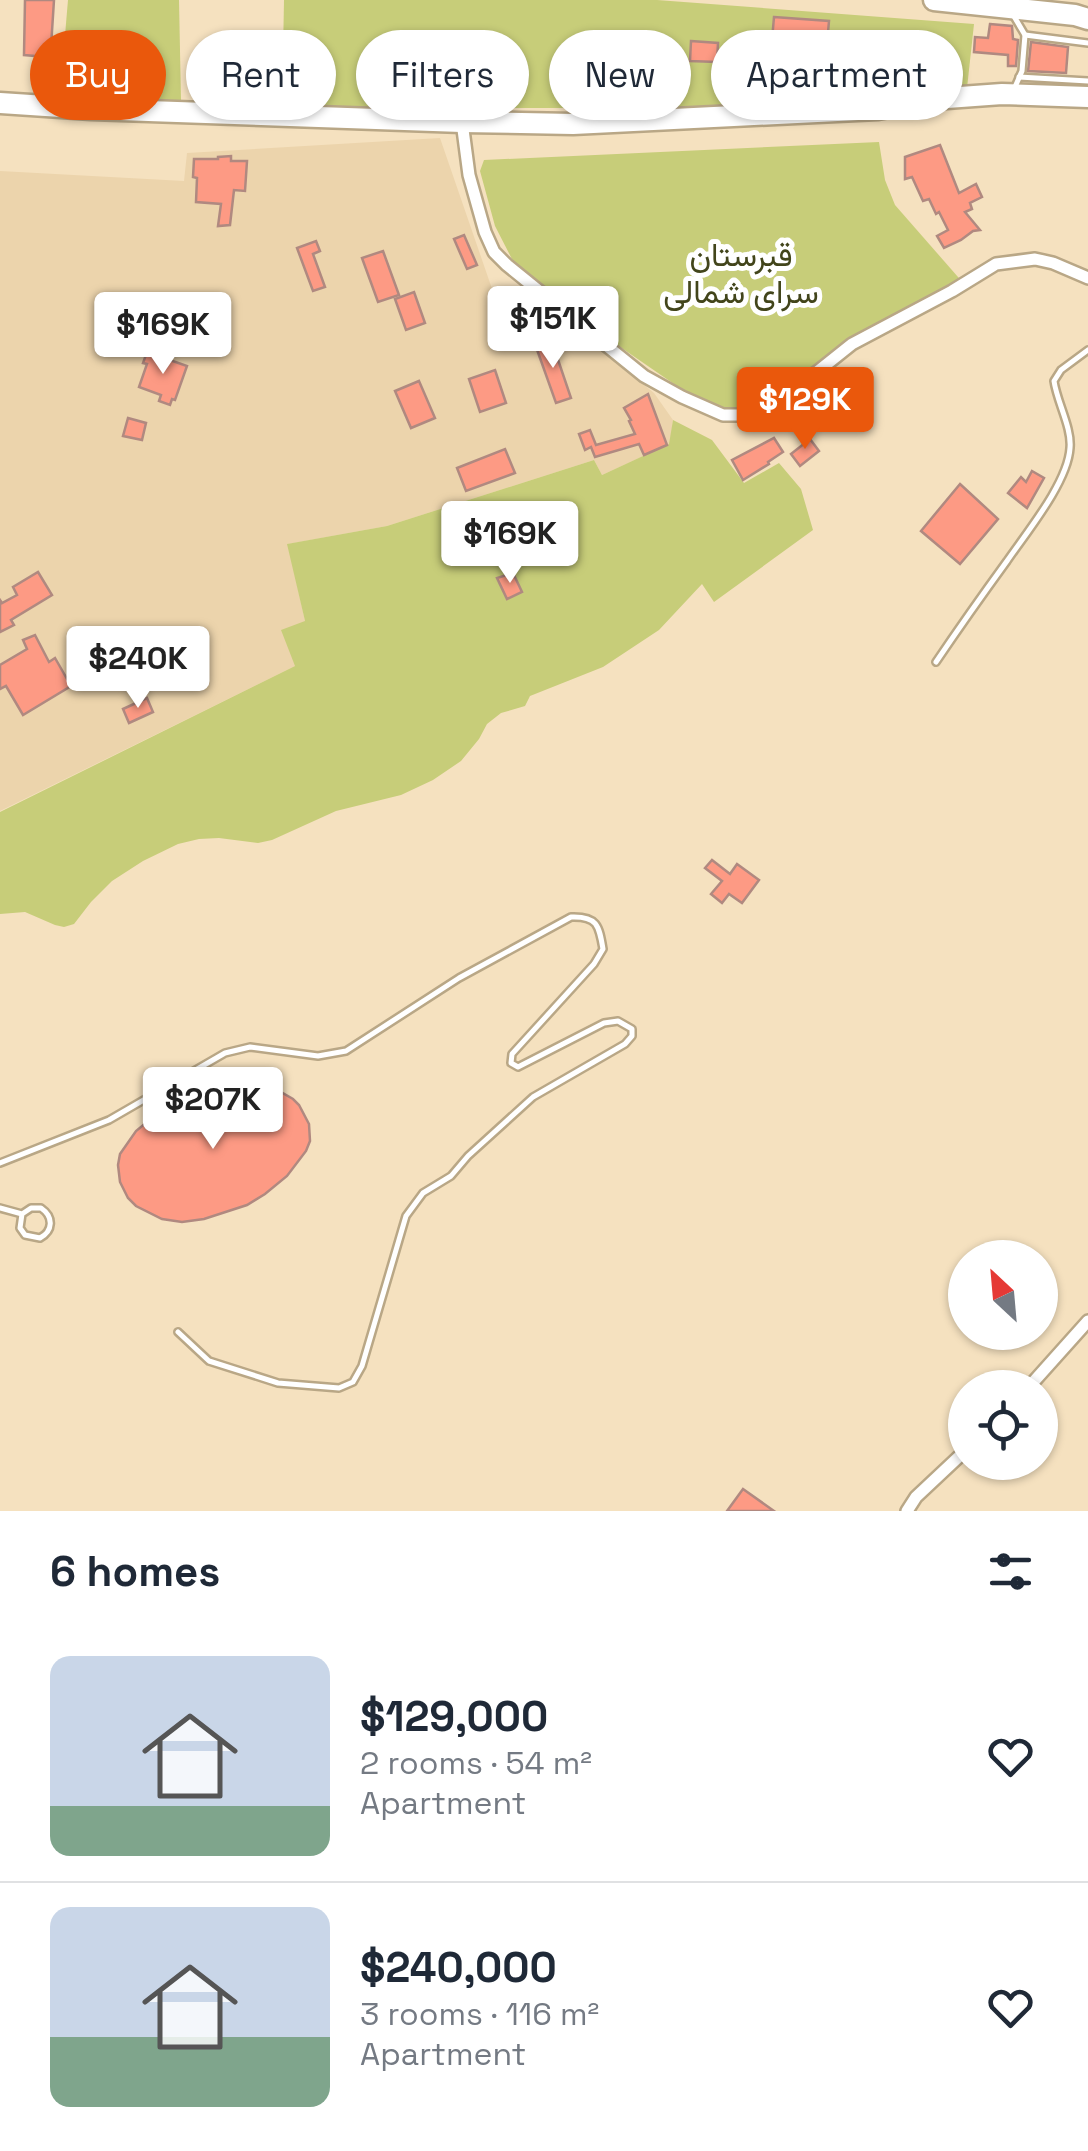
<!DOCTYPE html>
<meta charset="utf-8">
<style>
:root{--surface:#fff;--page:#f2f2f3;--text:#1f2937;--muted:#747a83;--line:#e0e1e3;--accent:#ea580c}
body{margin:0;font-family:"Space Grotesk",Vazirmatn,sans-serif;background:var(--page);color:var(--text);height:100vh;display:flex;flex-direction:column;font-size:38px;white-space:nowrap}
*{box-sizing:border-box;margin:0}
p{font-size:32px;color:var(--muted)}
.icon{flex:none;width:55px;height:55px;fill:none;stroke:currentColor;stroke-width:2;stroke-linecap:round;stroke-linejoin:round}
.map{position:relative;height:1511px;overflow:hidden}
.details{display:flex;flex-direction:column;background:var(--surface);flex:1}
.details>*{flex:none}
.banner{position:absolute;left:30px;top:30px;width:1030px;height:90px;display:flex;gap:20px}
.needle{width:65px;rotate:334deg}
.tools{position:absolute;left:948px;top:1240px;display:grid;gap:20px}
.tools a{display:grid;place-items:center;width:110px;height:110px;border-radius:50%;background:var(--surface);box-shadow:0 2px 8px #0004;font-size:50px}
.price{position:absolute;translate:-50% -85px;padding:0 22px;border-radius:10px;background:#fff;color:#222;font-size:32px;line-height:65px;filter:drop-shadow(0 2px 5px #0008)}
.price::after{content:'';position:absolute;left:50%;top:60px;width:30px;height:22px;margin-left:-15px;background:inherit;clip-path:polygon(0 0,100% 0,50% 100%)}
.price.current{background:var(--accent);color:#fff}
ul{padding:0;list-style:none}
li{display:flex;align-items:center;gap:30px;height:250px;padding:0 50px}
li+li{border-top:2px solid var(--line)}
li span{display:grid;place-items:center;flex:none;width:280px;height:200px;border-radius:20px;color:#555}
li>.icon{margin-inline-start:auto}
span .icon{width:120px;height:120px;fill:#fffc;stroke-width:1}
li b{font-size:42px}
h2{display:flex;justify-content:space-between;align-items:center;height:120px;padding:0 50px;font-size:42px}
.pill{padding:0 35px;border-radius:45px;background:var(--surface);box-shadow:0 2px 8px #0004;font-size:35px;line-height:90px}
.pill.current{background:var(--accent);color:#fff}
.map>svg:first-child{display:block}
.built{fill:#ecd4ac}
.green{fill:#c7cd79}
.building{fill:#fd9a84;stroke:#b08980;stroke-width:2.5}
.lines{fill:none;stroke-linecap:round;stroke-linejoin:round}
.lane-casing{stroke:#b9a786;stroke-width:10}
.street-casing{stroke:#b9a786;stroke-width:16}
.highway-casing{stroke:#b9a786;stroke-width:25}
.lane{stroke:#fff;stroke-width:5}
.street{stroke:#fff;stroke-width:11}
.highway{stroke:#fff;stroke-width:20}
.labels{text-anchor:middle;stroke-width:10;stroke-linejoin:round;paint-order:stroke}
.park-label{font-size:32px;fill:#42451b;stroke:#fff}
</style>
<div class="map">
<svg width="1088" height="1511" viewBox="0 0 1088 1511">
<rect width="100%" height="100%" fill="#f5e1bf"/>
<path class="built" d="M 440,138 L 510,341 L 568,324 L 654,393 L 673,420 L 670,444 L 602,475 L 594,460 L 387,526 L 288,544 L 305,621 L 295,666 L 0,811 L 0,171 L 184,181 L 187,153 Z"/>
<g class="green">
<path d="M 68,0 L 179,0 L 181,101 L 60,94 Z"/>
<path d="M 284,0 L 657,0 L 974,24 L 967,88 L 734,108 L 282,108 Z"/>
<path d="M 879,142 L 885,180 L 895,205 L 965,285 L 839,356 L 792,398 L 753,422 L 719,415 L 613,342 L 514,263 L 495,226 L 480,171 L 484,160 Z"/>
<path d="M 673,420 L 712,440 L 744,483 L 779,463 L 801,489 L 813,530 L 714,602 L 702,584 L 659,630 L 603,667 L 530,696 L 525,706 L 501,713 L 487,724 L 479,739 L 461,761 L 433,780 L 401,795 L 336,811 L 272,840 L 258,843 L 219,838 L 199,839 L 178,844 L 143,861 L 112,881 L 91,902 L 74,924 L 64,927 L 55,925 L 25,912 L 0,914 L 0,812 L 295,666 L 281,630 L 305,621 L 287,544 L 387,526 L 594,460 L 602,475 L 669,444 Z"/>
</g>
<g class="building">
<path d="M 25,0 L 54,0 L 51,47 L 60,48 L 59,58 L 24,55 Z"/>
<path d="M 774,17 L 829,21 L 827,44 L 772,40 Z"/>
<path d="M 990,24 L 1012,26 L 1013,39 L 1018,40 L 1016,66 L 1008,66 L 1008,55 L 974,52 L 975,37 L 988,38 Z"/>
<path d="M 691,41 L 718,43 L 717,62 L 690,61 Z"/>
<path d="M 1031,42 L 1068,47 L 1066,73 L 1028,71 Z"/>
<path d="M 940,145 L 959,193 L 976,184 L 982,197 L 970,203 L 972,209 L 965,212 L 980,230 L 973,231 L 961,240 L 944,248 L 937,236 L 948,230 L 939,212 L 936,214 L 929,199 L 923,201 L 912,177 L 905,179 L 905,157 Z"/>
<path d="M 231,156 L 231,161 L 247,161 L 245,191 L 234,190 L 230,225 L 218,226 L 221,204 L 196,202 L 197,178 L 193,177 L 194,159 L 218,159 L 218,157 Z"/>
<path d="M 464,235 L 477,265 L 467,269 L 454,239 Z"/>
<path d="M 316,241 L 320,251 L 313,254 L 325,287 L 313,291 L 297,248 Z"/>
<path d="M 383,251 L 399,295 L 378,302 L 362,258 Z"/>
<path d="M 414,292 L 425,323 L 406,330 L 395,299 Z"/>
<path d="M 129,296 L 154,306 L 141,339 L 106,325 L 111,313 L 121,317 Z"/>
<path d="M 551,339 L 571,398 L 556,403 L 535,344 Z"/>
<path d="M 147,352 L 187,366 L 175,400 L 172,399 L 170,405 L 159,401 L 161,395 L 139,387 L 147,364 L 143,363 Z"/>
<path d="M 495,370 L 506,403 L 480,412 L 469,379 Z"/>
<path d="M 419,381 L 435,418 L 411,428 L 395,391 Z"/>
<path d="M 648,394 L 667,445 L 644,455 L 639,444 L 595,457 L 591,447 L 585,450 L 579,434 L 590,430 L 596,445 L 635,434 L 629,421 L 631,420 L 624,408 Z"/>
<path d="M 128,418 L 146,423 L 142,440 L 123,436 Z"/>
<path d="M 774,438 L 783,452 L 768,462 L 769,464 L 743,480 L 732,460 Z"/>
<path d="M 810,439 L 819,451 L 800,466 L 791,454 Z"/>
<path d="M 505,449 L 515,473 L 466,491 L 457,468 Z"/>
<path d="M 1032,471 L 1044,478 L 1027,508 L 1008,493 L 1021,477 L 1026,482 Z"/>
<path d="M 960,484 L 998,519 L 960,564 L 921,531 Z"/>
<path d="M 38,572 L 52,595 L 11,620 L 14,625 L 0,632 L 0,600 L 2,603 L 17,595 L 13,587 Z"/>
<path d="M 513,573 L 522,592 L 507,599 L 497,578 Z"/>
<path d="M 35,635 L 49,662 L 55,658 L 71,686 L 23,715 L 6,686 L 0,689 L 0,665 L 27,649 L 23,640 Z"/>
<path d="M 147,698 L 153,712 L 129,723 L 123,709 Z"/>
<path d="M 712,860 L 730,874 L 737,864 L 759,880 L 742,903 L 729,894 L 722,903 L 711,894 L 722,881 L 705,868 Z"/>
<path d="M 253,1084 L 279,1091 L 293,1099 L 299,1105 L 309,1124 L 310,1141 L 306,1151 L 287,1176 L 265,1194 L 247,1205 L 204,1219 L 182,1222 L 162,1219 L 136,1206 L 128,1198 L 120,1182 L 118,1165 L 120,1154 L 136,1131 L 165,1107 L 198,1093 L 212,1088 Z"/>
<path d="M 743,1489 L 774,1511 L 727,1511 Z"/>
</g>
<g class="lines">
<g class="lane-casing">
<g id="lane">
<path d="M 1012,13 L 1025,35 L 1022,71 L 1015,87"/>
<path d="M 1025,35 L 1088,43"/>
<path d="M 1019,77 L 1088,81"/>
<path d="M 936,662 C 959,628 983,594 1007,561 C 1027,532 1068,482 1070,448 C 1072,428 1057,402 1054,381 L 1061,370 L 1088,350"/>
<path d="M 0,1163 L 109,1120 L 225,1053 L 250,1047 L 318,1056 L 346,1051 L 459,978 L 571,917 C 597,916 599,925 603,949 L 594,964 L 512,1054 L 511,1063 L 518,1067 L 604,1023 L 618,1021 L 632,1029 L 632,1036 L 625,1044 L 533,1097 L 468,1156 L 451,1176 L 423,1193 L 406,1216 L 362,1366 L 353,1382 L 339,1388 L 278,1383 L 209,1361 L 178,1332"/>
<path d="M 0,1208 L 22,1214 L 31,1208 L 41,1208 C 54,1217 53,1231 40,1238 L 25,1235 L 20,1228 L 22,1214"/>
</g>
</g>
<g class="street-casing">
<g id="street">
<path d="M 462,122 L 469,175 L 485,232 L 494,252 L 507,265 L 644,376 L 682,397 L 723,415 L 758,415 L 768,411 L 852,344 L 952,291 L 996,264 L 1035,259 L 1053,263 L 1088,278"/>
<path d="M 1028,1388 L 1088,1321"/>
<path d="M 907,1511 L 916,1497 L 965,1451"/>
</g>
</g>
<g class="highway-casing">
<g id="highway">
<path d="M 934,0 L 1075,15 L 1088,19"/>
<path d="M 0,103 L 91,109 L 462,122 L 573,124 L 878,109 L 933,99 L 1002,94 L 1088,97"/>
</g>
</g>
<use href="#lane" class="lane"/>
<use href="#street" class="street"/>
<use href="#highway" class="highway"/>
</g>
<g class="labels">
<g class="park-label">
<text x="741" y="266">قبرستان<tspan x="741" dy="37">سرای شمالی</tspan></text>
</g>
</g>
</svg>
<div class="tools">
<a><svg class="needle" viewBox="-14 -14 28 28"><path d="M0-13l5 13h-10z" fill="#e53935"/><path d="M0 13l5-13h-10z" fill="#747a83"/></svg></a>
<a><svg class="icon" aria-label="locate" viewBox="0 0 24 24"><circle cx="12" cy="12" r="6"/><path d="M12 2v4M12 18v4M2 12h4M18 12h4"/></svg></a>
</div>
<b class="price" style="left:553px;top:371px">$151K</b>
<b class="price" style="left:163px;top:377px">$169K</b>
<b class="price current" style="left:805px;top:452px">$129K</b>
<b class="price" style="left:510px;top:586px">$169K</b>
<b class="price" style="left:138px;top:711px">$240K</b>
<b class="price" style="left:213px;top:1152px">$207K</b>
<div class="banner">
<a class="pill current">Buy</a>
<a class="pill">Rent</a>
<a class="pill">Filters</a>
<a class="pill">New</a>
<a class="pill">Apartment</a>
</div>
</div>
<section class="details">
<h2>6 homes<svg class="icon" aria-label="filters" viewBox="0 0 24 24"><path d="M4 7h16M4 17h16"/><circle cx="9" cy="7" r="2"/><circle cx="15" cy="17" r="2"/></svg></h2>
<ul>
<li><span style="background:linear-gradient(#c9d6e8 75%,#7fa58c 0)"><svg class="icon" aria-label="home" viewBox="0 0 24 24"><path d="M3 11l9-7 9 7M6 9v11h12V9"/></svg></span><div><b>$129,000</b><p>2 rooms · 54 m²</p><p>Apartment</p></div><svg class="icon" aria-label="heart" viewBox="0 0 24 24"><path d="M12 20l-8-8c-3-5 5-10 8-4 3-6 11-1 8 4z"/></svg></li>
<li><span style="background:linear-gradient(#c9d6e8 65%,#7fa58c 0)"><svg class="icon" aria-label="home" viewBox="0 0 24 24"><path d="M3 11l9-7 9 7M6 9v11h12V9"/></svg></span><div><b>$240,000</b><p>3 rooms · 116 m²</p><p>Apartment</p></div><svg class="icon" aria-label="heart" viewBox="0 0 24 24"><path d="M12 20l-8-8c-3-5 5-10 8-4 3-6 11-1 8 4z"/></svg></li>
</ul>
</section>
